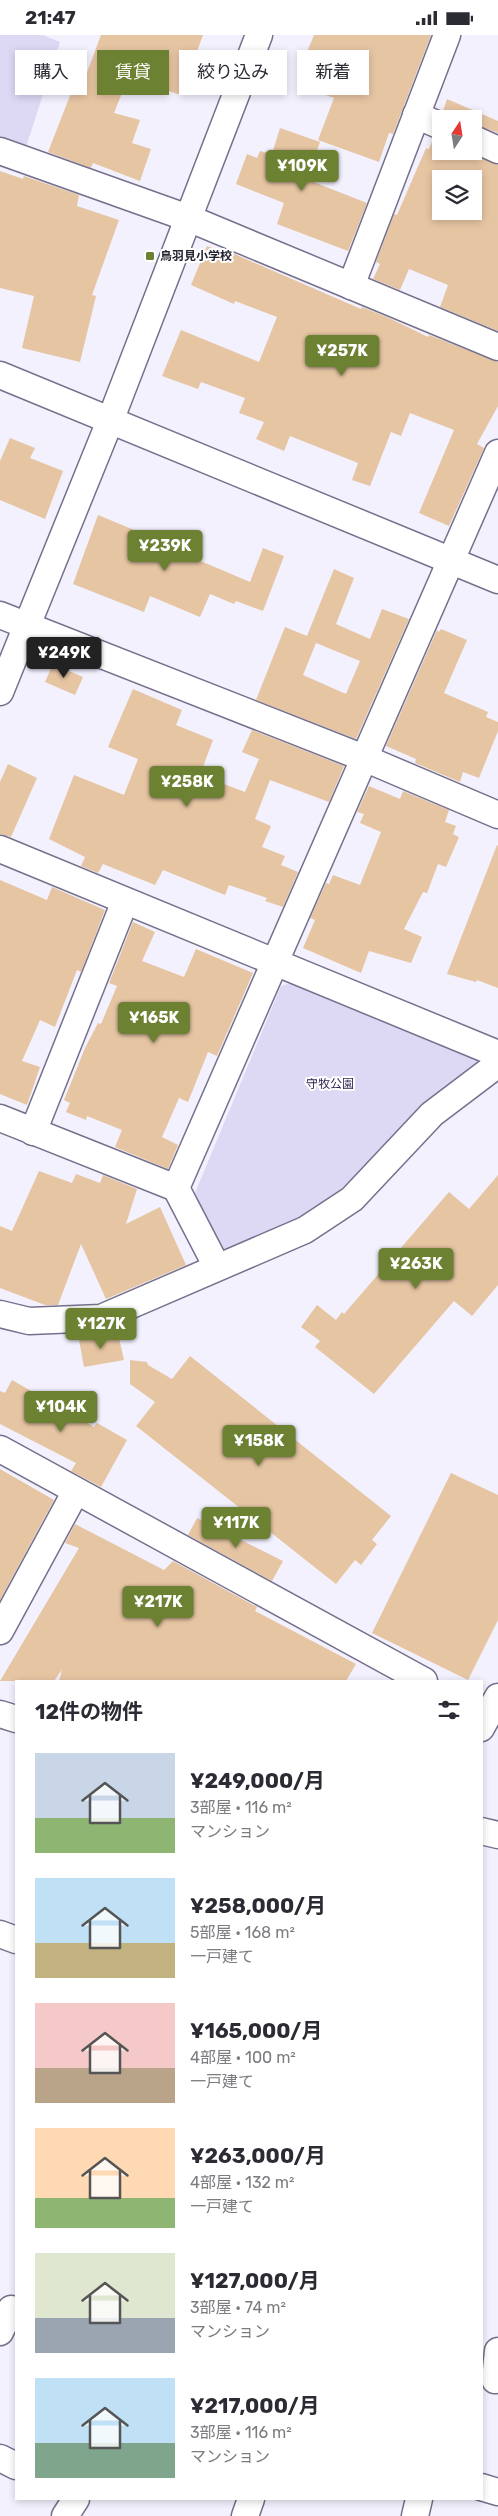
<!DOCTYPE html>
<html lang="ja">
<meta charset="utf-8">
<style>
:root{--surface:#fff;--page:#f2f2f3;--text:#2b2b33;--muted:#7c7c81;--accent:#6c8132}
body{margin:0;font-family:Rubik,"Noto Sans JP",sans-serif;background:var(--page);color:var(--text);height:100vh;display:flex;flex-direction:column;font-size:19px;white-space:nowrap}
*{box-sizing:border-box;margin:0}
p{font-size:16px;color:var(--muted)}
.icon{flex:none;width:28px;height:28px;fill:none;stroke:currentColor;stroke-width:2;stroke-linecap:round;stroke-linejoin:round}
.map{position:relative;flex:1;overflow:hidden}
.sheet{position:absolute;left:15px;top:1645px;width:468px;height:820px;display:flex;flex-direction:column;background:var(--surface);border-radius:0px;box-shadow:0 2px 8px #0003}
.sheet>*{flex:none}
.hud{position:absolute;left:15px;top:15px;width:469px;height:45px;display:flex;gap:10px}
.needle{width:32px;rotate:12deg}
.tools{position:absolute;left:432px;top:75px;display:grid;gap:10px}
.tools a{display:grid;place-items:center;width:50px;height:50px;border-radius:0px;background:var(--surface);box-shadow:0 2px 8px #0003;font-size:25px}
.price{position:absolute;translate:-50% -42px;padding:0 11px;border-radius:5px;background:var(--accent);color:#fff;font-size:16px;line-height:32px;filter:drop-shadow(0 1px 2px #0008)}
.price::after{content:'';position:absolute;left:50%;top:30px;width:15px;height:11px;margin-left:-8px;background:inherit;clip-path:polygon(0 0,100% 0,50% 100%)}
.price.current{background:#222;color:#fff}
ul{padding:0;list-style:none}
li{display:flex;align-items:center;gap:15px;height:125px;padding:0 20px}
li span{display:grid;place-items:center;flex:none;width:140px;height:100px;border-radius:0px;color:#555}
li>.icon{margin-inline-start:auto}
span .icon{width:60px;height:60px;fill:#fffc;stroke-width:1}
li b{font-size:21px}
h2{display:flex;justify-content:space-between;align-items:center;height:60px;padding:0 20px;font-size:21px}
.chip{padding:0 18px;border-radius:0px;background:var(--surface);box-shadow:0 2px 8px #0003;font-size:18px;line-height:45px}
.chip.current{background:var(--accent);color:#fff}
.status{display:flex;justify-content:space-between;align-items:center;height:35px;padding:0 25px;background:var(--surface);direction:ltr}
.status svg{height:14px;fill:currentColor}
.map>svg:first-child{display:block}
.green{fill:#ddd9f5}
.building{fill:#e6c5a3;fill-rule:evenodd}
.lines{fill:none;stroke-linecap:round;stroke-linejoin:round}
.minor-casing{stroke:#75708c;stroke-width:29}
.minor{stroke:#fff;stroke-width:26}
.poi-dot{fill:#6c8132;stroke:#fff;stroke-width:2}
.labels{text-anchor:middle;stroke-width:4;stroke-linejoin:round;paint-order:stroke}
.poi-label{font-size:12px;font-weight:bold;fill:#25232f;stroke:#fff;text-anchor:start}
.park-label{font-size:12px;fill:#2e1f52;stroke:#fff}
</style>
<div class="status"><b>21:47</b><svg viewBox="0 0 49 12"><path d="M0 12V9h3v3zM5 12V6h3v6zM10 12V3h3v9zM15 12V0h3v12zM26 1h20v11H26zM47 4h2v5h-2z"/></svg></div>
<div class="map">
<svg width="498" height="2481" viewBox="0 0 498 2481">
<rect width="100%" height="100%" fill="#f3f1fe"/>
<g class="green">
<path d="M 0,0 L 43,0 L 60,7 L 26,112 L 0,102 Z"/>
<path d="M 297,946 L 475,1016 L 480,1032 L 391,1105 L 318,1177 L 228,1219 L 220,1215 L 195,1158 L 281,951 Z"/>
</g>
<g class="building">
<path d="M 101,0 L 203,0 L 181,60 L 128,43 L 114,78 L 140,85 L 132,108 L 151,114 L 140,146 L 93,128 L 91,133 L 48,117 L 73,53 L 80,56 Z"/>
<path d="M 314,0 L 431,0 L 393,99 L 389,98 L 379,127 L 318,105 L 334,63 L 311,55 L 321,28 L 305,22 Z"/>
<path d="M 447,64 L 498,86 L 498,98 L 474,89 L 474,84 L 454,84 L 443,76 Z"/>
<path d="M 280,93 L 320,107 L 308,141 L 312,143 L 311,146 L 367,168 L 348,216 L 277,189 L 284,168 L 236,149 L 247,119 L 257,123 L 260,116 L 272,119 Z"/>
<path d="M 433,104 L 441,106 L 441,116 L 466,116 L 498,130 L 498,296 L 440,272 L 448,250 L 409,234 L 400,255 L 373,244 L 380,229 L 376,227 L 394,179 L 397,180 L 426,113 L 429,114 ZM 441,144 L 474,144 L 474,176 L 441,176 Z"/>
<path d="M 0,136 L 23,144 L 24,141 L 79,160 L 77,171 L 119,185 L 92,260 L 96,261 L 80,327 L 22,313 L 34,261 L 0,253 Z"/>
<path d="M 207,211 L 232,221 L 233,218 L 239,221 L 361,274 L 362,272 L 389,283 L 428,302 L 429,300 L 498,327 L 498,371 L 477,409 L 484,413 L 449,491 L 419,478 L 454,395 L 410,378 L 401,401 L 391,397 L 370,451 L 352,445 L 358,428 L 290,401 L 284,416 L 256,404 L 264,387 L 239,378 L 245,363 L 201,347 L 198,354 L 162,341 L 181,295 L 259,327 L 277,282 L 235,266 L 234,269 L 191,250 Z"/>
<path d="M 10,403 L 35,413 L 30,423 L 63,436 L 45,484 L 0,465 L 0,426 Z"/>
<path d="M 98,480 L 197,521 L 196,524 L 250,547 L 263,513 L 284,521 L 263,576 L 236,566 L 234,569 L 210,559 L 200,582 L 150,561 L 144,577 L 73,549 Z"/>
<path d="M 334,534 L 354,543 L 336,589 L 370,604 L 382,574 L 409,584 L 356,704 L 256,665 L 285,592 L 307,601 ZM 316,608 L 360,626 L 346,659 L 303,640 Z"/>
<path d="M 441,594 L 467,605 L 444,658 L 488,677 L 486,682 L 498,687 L 498,696 L 479,743 L 463,737 L 460,747 L 415,728 L 416,724 L 386,711 L 437,595 L 439,597 Z"/>
<path d="M 53,629 L 83,642 L 75,660 L 45,647 Z"/>
<path d="M 133,654 L 182,675 L 176,690 L 213,705 L 200,740 L 245,757 L 259,724 L 242,717 L 252,695 L 344,731 L 329,767 L 270,745 L 255,784 L 271,791 L 262,812 L 285,821 L 281,830 L 298,837 L 283,872 L 265,866 L 267,863 L 229,850 L 225,860 L 163,835 L 155,850 L 103,829 L 98,838 L 81,831 L 85,822 L 49,804 L 74,740 L 124,760 L 138,724 L 108,712 Z"/>
<path d="M 8,729 L 37,743 L 11,802 L 0,799 L 0,747 Z"/>
<path d="M 369,751 L 400,764 L 403,756 L 449,775 L 445,787 L 456,791 L 453,799 L 459,802 L 446,832 L 438,829 L 427,858 L 423,857 L 404,894 L 422,902 L 411,928 L 369,916 L 361,938 L 303,913 L 315,885 L 310,883 L 326,848 L 329,849 L 333,840 L 360,850 L 381,797 L 360,788 L 364,779 L 357,777 Z"/>
<path d="M 497,810 L 498,811 L 498,953 L 477,945 L 476,947 L 447,939 Z"/>
<path d="M 0,845 L 47,865 L 52,852 L 105,875 L 81,937 L 77,935 L 55,992 L 40,985 L 22,1026 L 40,1032 L 27,1070 L 0,1059 Z"/>
<path d="M 133,887 L 155,897 L 142,926 L 184,942 L 196,914 L 253,938 L 217,1021 L 208,1017 L 188,1067 L 179,1063 L 162,1102 L 178,1110 L 168,1134 L 115,1112 L 122,1095 L 87,1081 L 86,1085 L 66,1077 L 70,1068 L 64,1065 L 85,1013 L 98,988 L 101,989 L 117,951 L 109,948 Z"/>
<path d="M 39,1136 L 72,1148 L 76,1139 L 100,1148 L 103,1140 L 137,1154 L 126,1189 L 160,1172 L 186,1230 L 106,1264 L 81,1209 L 58,1270 L 45,1270 L 0,1253 L 0,1191 L 12,1196 Z"/>
<path d="M 498,1140 L 498,1250 L 472,1281 L 454,1266 L 374,1359 L 315,1312 L 320,1306 L 301,1292 L 317,1270 L 336,1285 L 342,1277 L 344,1279 L 449,1157 L 469,1174 Z"/>
<path d="M 118,1299 L 124,1325 L 84,1332 L 79,1305 Z"/>
<path d="M 190,1321 L 391,1481 L 372,1505 L 377,1509 L 361,1530 L 355,1525 L 336,1549 L 136,1391 L 155,1367 L 130,1349 L 130,1325 L 147,1327 L 148,1330 L 172,1344 Z"/>
<path d="M 12,1345 L 94,1392 L 97,1388 L 127,1405 L 101,1452 L 71,1436 L 76,1428 L 0,1389 L 0,1356 L 5,1358 Z"/>
<path d="M 0,1434 L 54,1465 L 0,1565 Z"/>
<path d="M 451,1438 L 498,1460 L 498,1585 L 468,1645 L 372,1598 Z"/>
<path d="M 197,1483 L 283,1526 L 272,1546 L 188,1500 Z"/>
<path d="M 75,1489 L 164,1535 L 173,1526 L 257,1572 L 255,1576 L 356,1629 L 346,1646 L 59,1646 L 62,1635 L 54,1646 L 0,1646 L 79,1513 L 65,1508 Z"/>
</g>
<g class="lines">
<g class="minor-casing">
<g id="minor">
<path d="M 416,80 L 441,91"/>
<path d="M 474,104 L 498,115"/>
<path d="M 0,116 L 188,183 L 498,312"/>
<path d="M 351,251 L 447,0"/>
<path d="M 0,340 L 498,545"/>
<path d="M 0,580 L 364,723 L 498,780"/>
<path d="M 0,657 L 110,386 L 259,0"/>
<path d="M 0,814 L 498,1019"/>
<path d="M 0,1083 L 176,1153 L 217,1232"/>
<path d="M 33,1097 L 125,866"/>
<path d="M 176,1153 L 498,418"/>
<path d="M 0,1279 L 29,1286 L 101,1283 L 305,1195 L 352,1164 L 432,1079 L 498,1029"/>
<path d="M 0,1414 L 424,1646"/>
<path d="M 0,1596 L 76,1456"/>
<path d="M 0,1679 L 16,1684"/>
<path d="M 481,1693 L 498,1662"/>
<path d="M 481,1796 L 498,1800"/>
<path d="M 0,1899 L 16,1905"/>
<path d="M 0,2297 L 11,2274"/>
<path d="M 495,2345 L 498,2316"/>
<path d="M 0,2423 L 16,2431"/>
<path d="M 481,2452 L 498,2457"/>
<path d="M 65,2481 L 76,2464"/>
<path d="M 245,2481 L 251,2464"/>
<path d="M 415,2481 L 419,2464"/>
</g>
</g>
<use href="#minor" class="minor"/>
</g>
<rect class="poi-dot" x="145" y="216" width="10" height="10" rx="2.5"/>
<g class="labels">
<g class="poi-label">
<text x="160" y="225">鳥羽見小学校</text>
</g>
<g class="park-label">
<text x="330" y="1053">守牧公園</text>
</g>
</g>
</svg>
<div class="tools">
<a><svg class="needle" viewBox="-14 -14 28 28"><path d="M0-13l5 13h-10z" fill="#e53935"/><path d="M0 13l5-13h-10z" fill="#7c7c81"/></svg></a>
<a><svg class="icon" aria-label="layers" viewBox="0 0 24 24"><path d="M12 4l9 5-9 5-9-5zM3 14l9 5 9-5"/></svg></a>
</div>
<b class="price" style="left:302px;top:157px">¥109K</b>
<b class="price" style="left:342px;top:342px">¥257K</b>
<b class="price" style="left:165px;top:537px">¥239K</b>
<b class="price current" style="left:64px;top:644px">¥249K</b>
<b class="price" style="left:187px;top:773px">¥258K</b>
<b class="price" style="left:154px;top:1009px">¥165K</b>
<b class="price" style="left:416px;top:1255px">¥263K</b>
<b class="price" style="left:101px;top:1315px">¥127K</b>
<b class="price" style="left:61px;top:1398px">¥104K</b>
<b class="price" style="left:259px;top:1432px">¥158K</b>
<b class="price" style="left:236px;top:1514px">¥117K</b>
<b class="price" style="left:158px;top:1593px">¥217K</b>
<div class="hud">
<a class="chip">購入</a>
<a class="chip current">賃貸</a>
<a class="chip">絞り込み</a>
<a class="chip">新着</a>
</div>
<section class="sheet">
<h2>12件の物件<svg class="icon" aria-label="filters" viewBox="0 0 24 24"><path d="M4 7h16M4 17h16"/><circle cx="9" cy="7" r="2"/><circle cx="15" cy="17" r="2"/></svg></h2>
<ul>
<li><span style="background:linear-gradient(#c9d6e8 65%,#8fb573 0)"><svg class="icon" aria-label="home" viewBox="0 0 24 24"><path d="M3 11l9-7 9 7M6 9v11h12V9"/></svg></span><div><b>¥249,000/月</b><p>3部屋 · 116 m²</p><p>マンション</p></div></li>
<li><span style="background:linear-gradient(#bfe0f5 65%,#c2b280 0)"><svg class="icon" aria-label="home" viewBox="0 0 24 24"><path d="M3 11l9-7 9 7M6 9v11h12V9"/></svg></span><div><b>¥258,000/月</b><p>5部屋 · 168 m²</p><p>一戸建て</p></div></li>
<li><span style="background:linear-gradient(#f6c9c9 65%,#b9a48a 0)"><svg class="icon" aria-label="home" viewBox="0 0 24 24"><path d="M3 11l9-7 9 7M6 9v11h12V9"/></svg></span><div><b>¥165,000/月</b><p>4部屋 · 100 m²</p><p>一戸建て</p></div></li>
<li><span style="background:linear-gradient(#ffd9b3 70%,#8fb573 0)"><svg class="icon" aria-label="home" viewBox="0 0 24 24"><path d="M3 11l9-7 9 7M6 9v11h12V9"/></svg></span><div><b>¥263,000/月</b><p>4部屋 · 132 m²</p><p>一戸建て</p></div></li>
<li><span style="background:linear-gradient(#dfe7d0 65%,#9aa5b1 0)"><svg class="icon" aria-label="home" viewBox="0 0 24 24"><path d="M3 11l9-7 9 7M6 9v11h12V9"/></svg></span><div><b>¥127,000/月</b><p>3部屋 · 74 m²</p><p>マンション</p></div></li>
<li><span style="background:linear-gradient(#bfe0f5 65%,#7fa58c 0)"><svg class="icon" aria-label="home" viewBox="0 0 24 24"><path d="M3 11l9-7 9 7M6 9v11h12V9"/></svg></span><div><b>¥217,000/月</b><p>3部屋 · 116 m²</p><p>マンション</p></div></li>
</ul>
</section>
</div>
